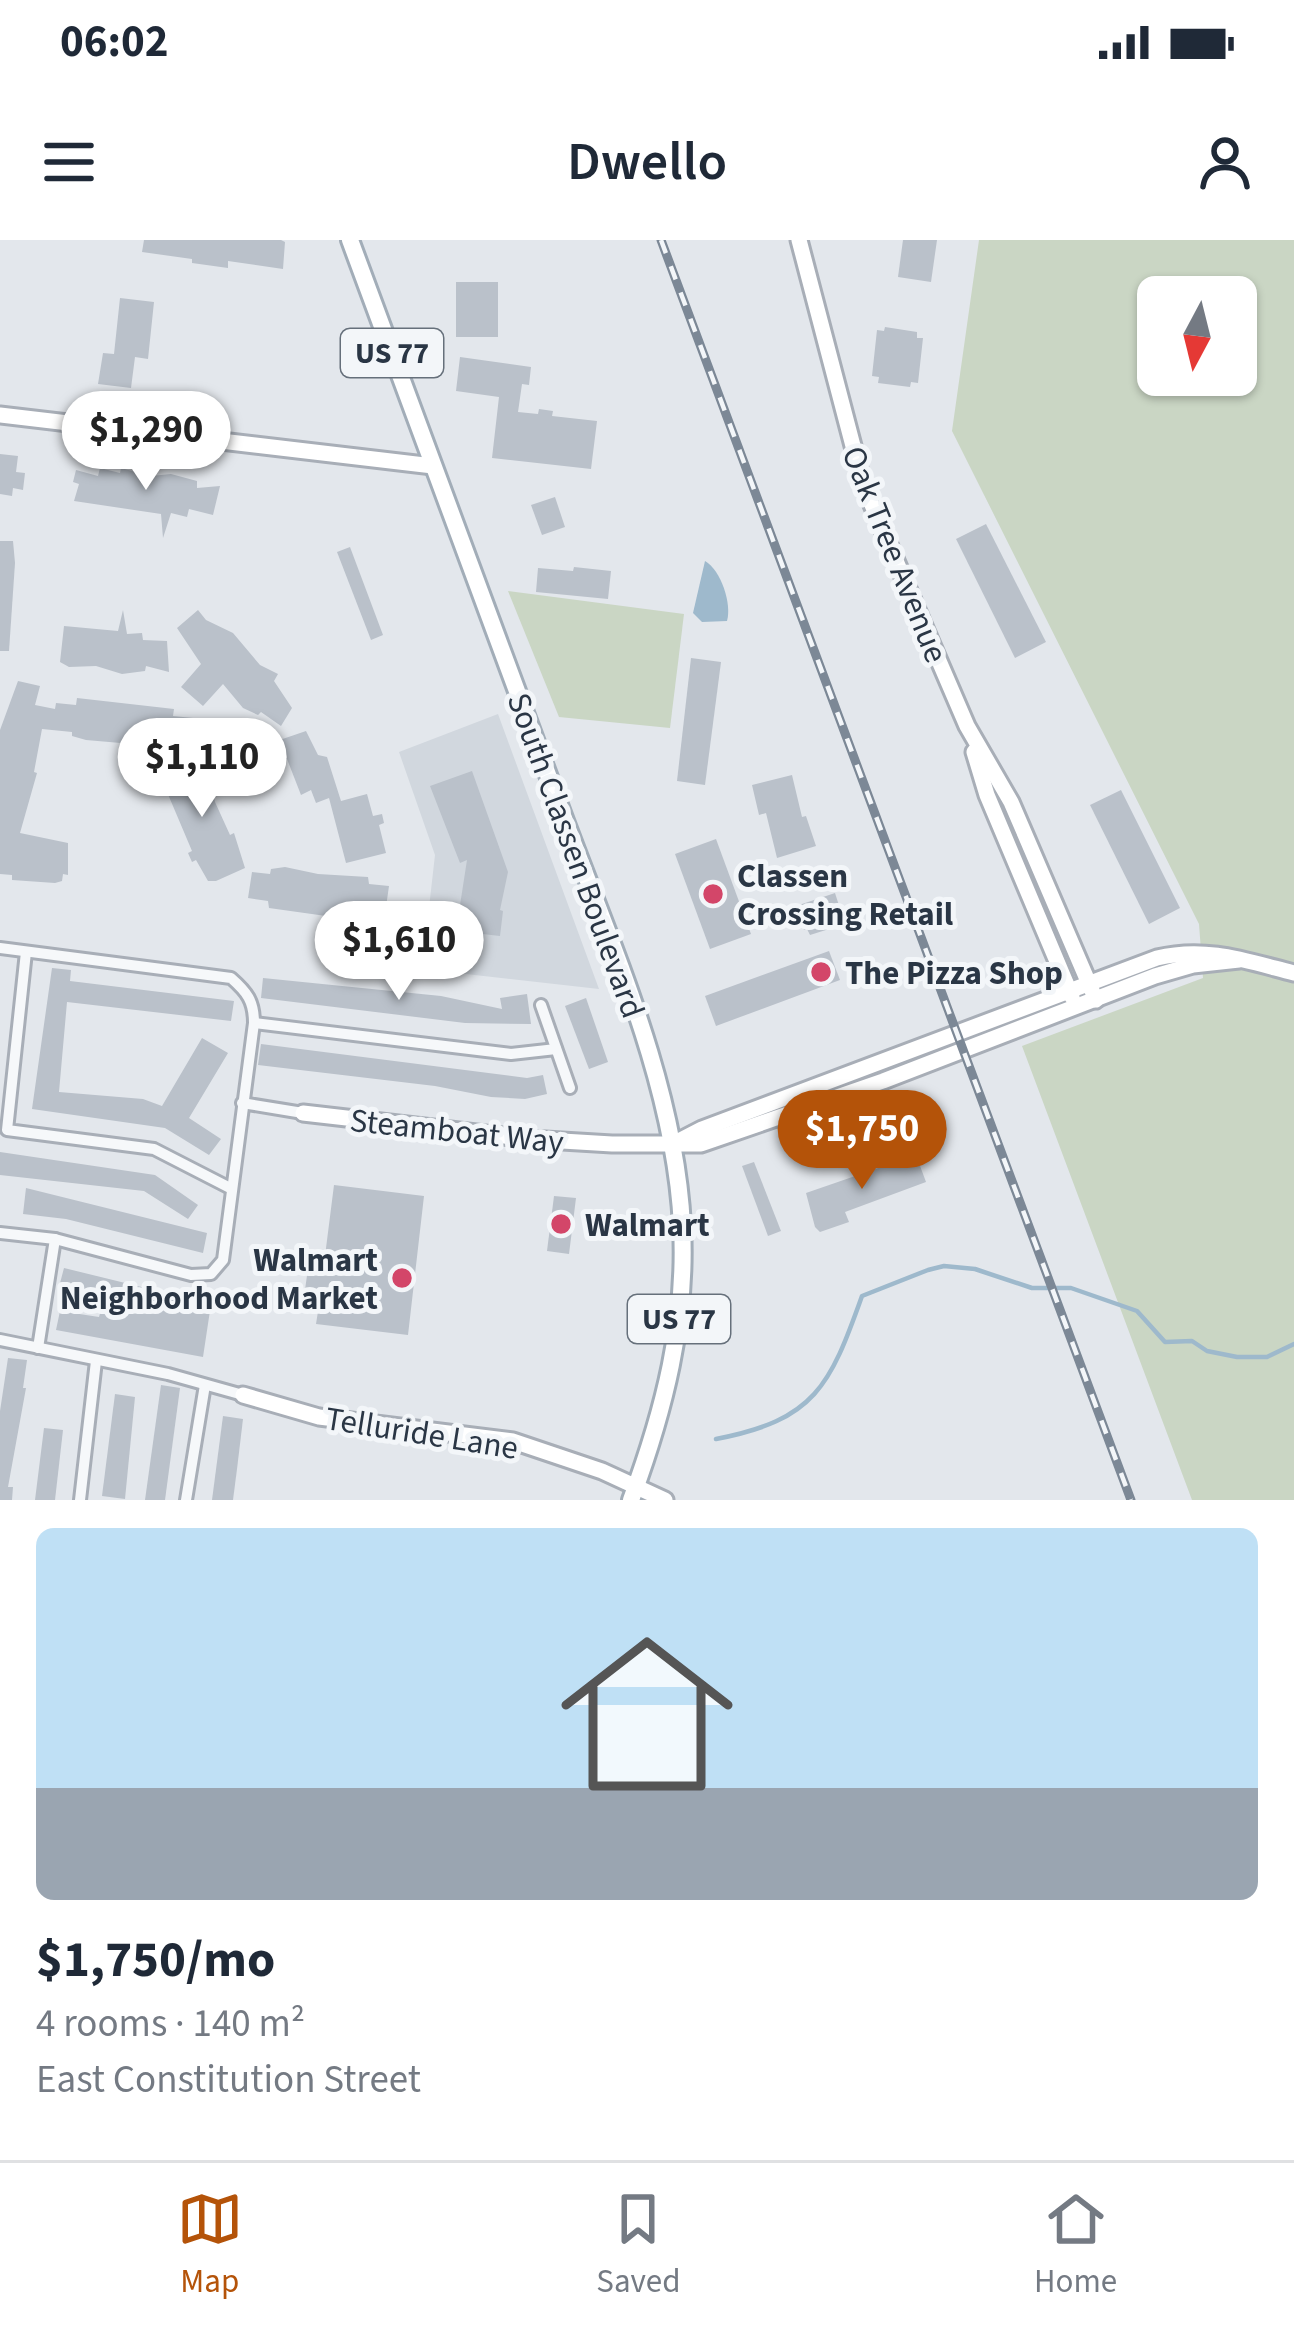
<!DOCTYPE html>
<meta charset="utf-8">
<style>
:root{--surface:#fff;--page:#f2f2f3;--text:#1f2937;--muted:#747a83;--line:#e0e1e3;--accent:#b45309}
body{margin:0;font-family:"Source Sans 3",sans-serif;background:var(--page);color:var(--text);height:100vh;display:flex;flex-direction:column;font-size:45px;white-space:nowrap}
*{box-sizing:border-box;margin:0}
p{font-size:39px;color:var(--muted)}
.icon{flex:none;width:66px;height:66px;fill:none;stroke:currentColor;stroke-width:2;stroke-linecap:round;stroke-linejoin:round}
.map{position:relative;height:1260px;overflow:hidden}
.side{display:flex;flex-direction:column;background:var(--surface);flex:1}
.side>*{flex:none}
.needle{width:78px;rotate:187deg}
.controls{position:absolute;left:1137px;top:36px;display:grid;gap:24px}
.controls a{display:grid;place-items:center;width:120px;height:120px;border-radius:18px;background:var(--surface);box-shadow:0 3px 9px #0004;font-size:60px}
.price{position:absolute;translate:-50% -102px;padding:0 27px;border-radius:42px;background:#fff;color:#222;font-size:39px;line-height:78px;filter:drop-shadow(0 3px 6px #0008)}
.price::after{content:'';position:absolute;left:50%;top:72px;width:36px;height:27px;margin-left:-18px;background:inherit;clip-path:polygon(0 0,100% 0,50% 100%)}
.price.current{background:var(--accent);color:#fff}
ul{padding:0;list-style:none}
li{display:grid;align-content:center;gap:24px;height:636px;padding:0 36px}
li+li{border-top:3px solid var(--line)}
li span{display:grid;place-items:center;height:372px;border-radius:18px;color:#555}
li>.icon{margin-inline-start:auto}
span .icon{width:216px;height:216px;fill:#fffc;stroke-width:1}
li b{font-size:51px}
.status{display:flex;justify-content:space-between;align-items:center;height:84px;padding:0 60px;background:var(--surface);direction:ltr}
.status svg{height:33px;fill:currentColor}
header{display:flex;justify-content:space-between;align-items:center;height:156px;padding:0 36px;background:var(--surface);font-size:54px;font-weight:600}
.menu{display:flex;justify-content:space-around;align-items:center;height:168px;border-top:3px solid var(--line);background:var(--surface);font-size:33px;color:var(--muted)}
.menu a{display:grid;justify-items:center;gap:6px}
.menu .current{color:var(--accent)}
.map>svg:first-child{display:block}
.built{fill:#d1d7de}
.green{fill:#cad6c4;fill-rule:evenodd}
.water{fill:#9eb9cc}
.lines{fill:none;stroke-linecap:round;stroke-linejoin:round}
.stream{stroke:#9eb9cc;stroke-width:4.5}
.building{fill:#bac1ca}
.street-casing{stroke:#a8aeb7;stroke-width:16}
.secondary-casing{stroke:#a8aeb7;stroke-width:21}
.primary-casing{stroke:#a2adb8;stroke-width:22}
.street{stroke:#f6f8fa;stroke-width:10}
.secondary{stroke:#fff;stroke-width:15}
.primary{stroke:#fff;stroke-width:16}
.rail-casing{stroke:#7c8896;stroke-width:9}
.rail{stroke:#f3f6f9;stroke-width:4.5;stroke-dasharray:14;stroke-linecap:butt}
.poi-dot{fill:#d34669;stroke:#f3f6f9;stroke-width:4.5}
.labels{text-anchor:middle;stroke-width:10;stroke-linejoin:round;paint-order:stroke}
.shield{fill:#f3f6f9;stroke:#66707b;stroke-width:3}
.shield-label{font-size:30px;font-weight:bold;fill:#2a3645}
.street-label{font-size:33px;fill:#2a3645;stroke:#f3f6f9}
.poi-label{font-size:33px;font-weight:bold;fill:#2a3645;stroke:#f3f6f9;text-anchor:start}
</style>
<div class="status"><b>06:02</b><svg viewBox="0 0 49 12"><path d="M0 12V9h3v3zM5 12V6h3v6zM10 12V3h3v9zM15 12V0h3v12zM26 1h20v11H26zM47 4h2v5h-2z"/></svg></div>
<header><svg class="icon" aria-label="menu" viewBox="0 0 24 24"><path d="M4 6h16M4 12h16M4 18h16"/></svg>Dwello<svg class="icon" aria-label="person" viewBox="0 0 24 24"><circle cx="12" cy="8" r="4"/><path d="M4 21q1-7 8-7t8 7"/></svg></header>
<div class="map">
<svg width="1294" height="1260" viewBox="0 0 1294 1260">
<rect width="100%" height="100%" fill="#e3e7ec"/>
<path class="built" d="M 498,474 L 599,749 L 422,729 L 435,615 L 399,512 Z"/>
<g class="green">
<path d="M 979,0 L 1294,0 L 1294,1260 L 1192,1260 L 1022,806 L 1203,738 L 1199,684 L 952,191 ZM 1158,57 L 1236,57 L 1236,135 L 1158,135 Z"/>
<path d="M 508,351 L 684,374 L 670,488 L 559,477 Z"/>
</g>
<path class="water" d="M 705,321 C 721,330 732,364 727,381 L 702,382 L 693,373 Z"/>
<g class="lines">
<path class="stream" d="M 716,1199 C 815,1180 830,1146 862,1056 L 928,1030 L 944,1026 L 975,1029 L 1032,1048 L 1071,1048 L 1137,1071 L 1165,1102 L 1192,1101 L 1207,1111 L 1237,1117 L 1267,1117 L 1294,1104"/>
</g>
<g class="building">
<path d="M 144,0 L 281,0 L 285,2 L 283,29 L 228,21 L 228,28 L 192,23 L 192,19 L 142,12 Z"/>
<path d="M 903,0 L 937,0 L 931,42 L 898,37 Z"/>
<rect x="456" y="42" width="42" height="55"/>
<path d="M 120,58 L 154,62 L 148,119 L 135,117 L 131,148 L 98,144 L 103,113 L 114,114 Z"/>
<path d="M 885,87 L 917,92 L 917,98 L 923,98 L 918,143 L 911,142 L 910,147 L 878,143 L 879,137 L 872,136 L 877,90 L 884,91 Z"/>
<path d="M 460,117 L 531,127 L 529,145 L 522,144 L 518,172 L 538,174 L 539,169 L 553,171 L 552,176 L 597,181 L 591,229 L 492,218 L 499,157 L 456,151 Z"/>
<path d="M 0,214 L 18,216 L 16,232 L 25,233 L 23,250 L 13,248 L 12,256 L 0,254 Z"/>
<path d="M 100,228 L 120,233 L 121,228 L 151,236 L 171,234 L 197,241 L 197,248 L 220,246 L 213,275 L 189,269 L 187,277 L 171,273 L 163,298 L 161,274 L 74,261 L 79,244 L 73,242 L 76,230 L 98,236 Z"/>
<path d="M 555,257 L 565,287 L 542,295 L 531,265 Z"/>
<path d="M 986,284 L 1046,402 L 1015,418 L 956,299 Z"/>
<path d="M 0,301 L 13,301 L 15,323 L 9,411 L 0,411 Z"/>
<path d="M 350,307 L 383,395 L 371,400 L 337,312 Z"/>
<path d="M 574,327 L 611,331 L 608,359 L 536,352 L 538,328 L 573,331 Z"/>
<path d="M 123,370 L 127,394 L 142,393 L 143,400 L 167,401 L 169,432 L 146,426 L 145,431 L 122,434 L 96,426 L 69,427 L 60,422 L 64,386 L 118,391 Z"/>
<path d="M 198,370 L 206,380 L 233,393 L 260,425 L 278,434 L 274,441 L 292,468 L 281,486 L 261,472 L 258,475 L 243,468 L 223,444 L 203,466 L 181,447 L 201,424 L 177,388 Z"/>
<path d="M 691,418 L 721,422 L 705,545 L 677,541 Z"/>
<path d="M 18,441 L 40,446 L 35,465 L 55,469 L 56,463 L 76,465 L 77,458 L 174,469 L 173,476 L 193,478 L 190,509 L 86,500 L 72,496 L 72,492 L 42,489 L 34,532 L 37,533 L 20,593 L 68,603 L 68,635 L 63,634 L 62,641 L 55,643 L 12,640 L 12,635 L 0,634 L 0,490 Z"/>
<path d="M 306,491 L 318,515 L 327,517 L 341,561 L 367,554 L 373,576 L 382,574 L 384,583 L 379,585 L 386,613 L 346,623 L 329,558 L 316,563 L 311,550 L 301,555 L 287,519 L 273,524 L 265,505 Z"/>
<path d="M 193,514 L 204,539 L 210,537 L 215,562 L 230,595 L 234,593 L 245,628 L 216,641 L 208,641 L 196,620 L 192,622 L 188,613 L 192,611 L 159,533 Z"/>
<path d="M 472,531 L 508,632 L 500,670 L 503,671 L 500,696 L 456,691 L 467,620 L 460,623 L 430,546 Z"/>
<path d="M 792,535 L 802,577 L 806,576 L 816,606 L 777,618 L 766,573 L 759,575 L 752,545 Z"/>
<path d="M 1121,550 L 1180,668 L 1149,684 L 1090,565 Z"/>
<path d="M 716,599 L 751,694 L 710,709 L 675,614 Z"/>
<path d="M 285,627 L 318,634 L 368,637 L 369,644 L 389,646 L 385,674 L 372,672 L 352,675 L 351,679 L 326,676 L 269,668 L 268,661 L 248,658 L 252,632 L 270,634 L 271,629 Z"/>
<path d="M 835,653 L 845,684 L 810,695 L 807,689 L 804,690 L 796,666 Z"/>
<path d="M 829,711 L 840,740 L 716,786 L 705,756 Z"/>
<path d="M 52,728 L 71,730 L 70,741 L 234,761 L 231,781 L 67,762 L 59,852 L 143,859 L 162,866 L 202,798 L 228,813 L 189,878 L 221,899 L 209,915 L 165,888 L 32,869 Z"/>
<path d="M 263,738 L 441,756 L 502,769 L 500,758 L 527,754 L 531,784 L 465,783 L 261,758 Z"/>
<path d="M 586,758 L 608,822 L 589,829 L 565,766 Z"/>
<path d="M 261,804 L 527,838 L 543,835 L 547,854 L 525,859 L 491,857 L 435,846 L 258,825 Z"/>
<path d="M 0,912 L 155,935 L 198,965 L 188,979 L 144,951 L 0,935 Z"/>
<path d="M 916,915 L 926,942 L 845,972 L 849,982 L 820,992 L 815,987 L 806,953 Z"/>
<path d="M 754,922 L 781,991 L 768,996 L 742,926 Z"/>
<path d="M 334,945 L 424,956 L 408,1095 L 316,1084 L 320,1059 L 304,1057 L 310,1014 L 325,1016 Z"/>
<path d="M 26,948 L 207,993 L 203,1013 L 66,979 L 23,974 Z"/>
<path d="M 554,956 L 576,958 L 569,1014 L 547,1011 Z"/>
<path d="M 64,1028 L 211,1064 L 203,1117 L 56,1090 L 60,1071 L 99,1077 L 104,1059 L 59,1047 Z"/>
<path d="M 8,1118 L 27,1120 L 23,1148 L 26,1148 L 8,1247 L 13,1247 L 12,1260 L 0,1260 L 0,1171 Z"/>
<path d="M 161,1145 L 180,1148 L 165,1260 L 145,1260 Z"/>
<path d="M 115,1154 L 135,1157 L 125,1259 L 102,1256 Z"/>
<path d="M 223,1176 L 243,1179 L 237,1229 L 233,1260 L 212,1260 Z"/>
<path d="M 44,1188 L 63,1190 L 55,1260 L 35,1260 Z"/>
</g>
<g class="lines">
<g class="street-casing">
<g id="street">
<path d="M 0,708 L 231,738 C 247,752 254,761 254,783 L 223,1020 L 211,1034 L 191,1035 L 55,999 L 0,993"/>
<path d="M 26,712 L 7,890 L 154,909 L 232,949"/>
<path d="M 541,765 L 570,848"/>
<path d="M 254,783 L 511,814 L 556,809"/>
<path d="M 242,863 L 303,873"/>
<path d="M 0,1100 L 168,1134 L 243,1155"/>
<path d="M 38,1108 L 55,999"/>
<path d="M 80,1260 L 96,1121"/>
<path d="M 186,1260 L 205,1145"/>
</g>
</g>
<g class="secondary-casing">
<g id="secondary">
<path d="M 799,0 L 863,244 L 967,486 L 1011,562 L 1096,760"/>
<path d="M 0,175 L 433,226"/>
<path d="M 974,512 L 987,555 L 1072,757"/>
<path d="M 303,873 L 529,899 L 612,904 L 701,904 L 883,841 L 1155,736 L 1193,725 L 1239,720"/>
<path d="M 675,903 L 702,889 L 1157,718 C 1206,706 1247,721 1294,733"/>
<path d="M 243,1155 L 319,1177 L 513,1201 L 602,1231 L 665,1260"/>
</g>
</g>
<g class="primary-casing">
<path id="primary" d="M 350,0 C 420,190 491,380 561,570 C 610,703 675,843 682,986 C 687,1082 664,1171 631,1260"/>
</g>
<use href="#street" class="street"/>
<use href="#secondary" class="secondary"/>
<use href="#primary" class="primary"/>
<g class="rail-casing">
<path id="rail" d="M 661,0 L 1131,1260"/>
</g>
<use href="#rail" class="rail"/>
</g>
<g class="poi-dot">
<circle cx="713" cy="654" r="12"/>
<circle cx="821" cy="732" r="12"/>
<circle cx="561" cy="984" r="12"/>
<circle cx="402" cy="1038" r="12"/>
</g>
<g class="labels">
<g class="shield">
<rect x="341" y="89" width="102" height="48" rx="9"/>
<rect x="628" y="1055" width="102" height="48" rx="9"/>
</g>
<g class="shield-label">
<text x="392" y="123">US 77</text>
<text x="679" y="1089">US 77</text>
</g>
<g class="street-label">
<text transform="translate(896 314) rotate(68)" y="12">Oak Tree Avenue</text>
<text transform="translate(577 615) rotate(70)" y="12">South Classen Boulevard</text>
<text transform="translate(457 890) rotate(6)" y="12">Steamboat Way</text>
<text transform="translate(422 1192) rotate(9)" y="12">Telluride Lane</text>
</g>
<g class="poi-label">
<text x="737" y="647">Classen<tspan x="737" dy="38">Crossing Retail</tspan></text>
<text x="845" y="744">The Pizza Shop</text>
<text x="585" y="996">Walmart</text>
<text x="378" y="1031" text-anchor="end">Walmart<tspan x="378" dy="38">Neighborhood Market</tspan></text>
</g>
</g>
</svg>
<div class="controls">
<a><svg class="needle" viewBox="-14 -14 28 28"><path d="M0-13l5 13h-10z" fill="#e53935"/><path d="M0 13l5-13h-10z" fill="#747a83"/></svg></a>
</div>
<b class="price" style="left:146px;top:253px">$1,290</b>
<b class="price" style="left:202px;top:580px">$1,110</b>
<b class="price" style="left:399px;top:763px">$1,610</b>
<b class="price current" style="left:862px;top:952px">$1,750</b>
</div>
<section class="side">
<ul>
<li><span style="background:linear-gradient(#bfe0f5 70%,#9aa5b1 0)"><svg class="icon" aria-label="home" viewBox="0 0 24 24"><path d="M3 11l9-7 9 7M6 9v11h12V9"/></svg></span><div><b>$1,750/mo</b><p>4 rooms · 140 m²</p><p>East Constitution Street</p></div></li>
</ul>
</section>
<nav class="menu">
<a class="current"><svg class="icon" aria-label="map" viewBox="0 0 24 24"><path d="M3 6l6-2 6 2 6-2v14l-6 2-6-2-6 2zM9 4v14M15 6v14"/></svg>Map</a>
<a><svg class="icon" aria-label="saved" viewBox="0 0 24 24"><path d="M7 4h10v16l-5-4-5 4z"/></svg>Saved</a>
<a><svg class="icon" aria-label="home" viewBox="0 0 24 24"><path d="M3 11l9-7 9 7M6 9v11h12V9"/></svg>Home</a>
</nav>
